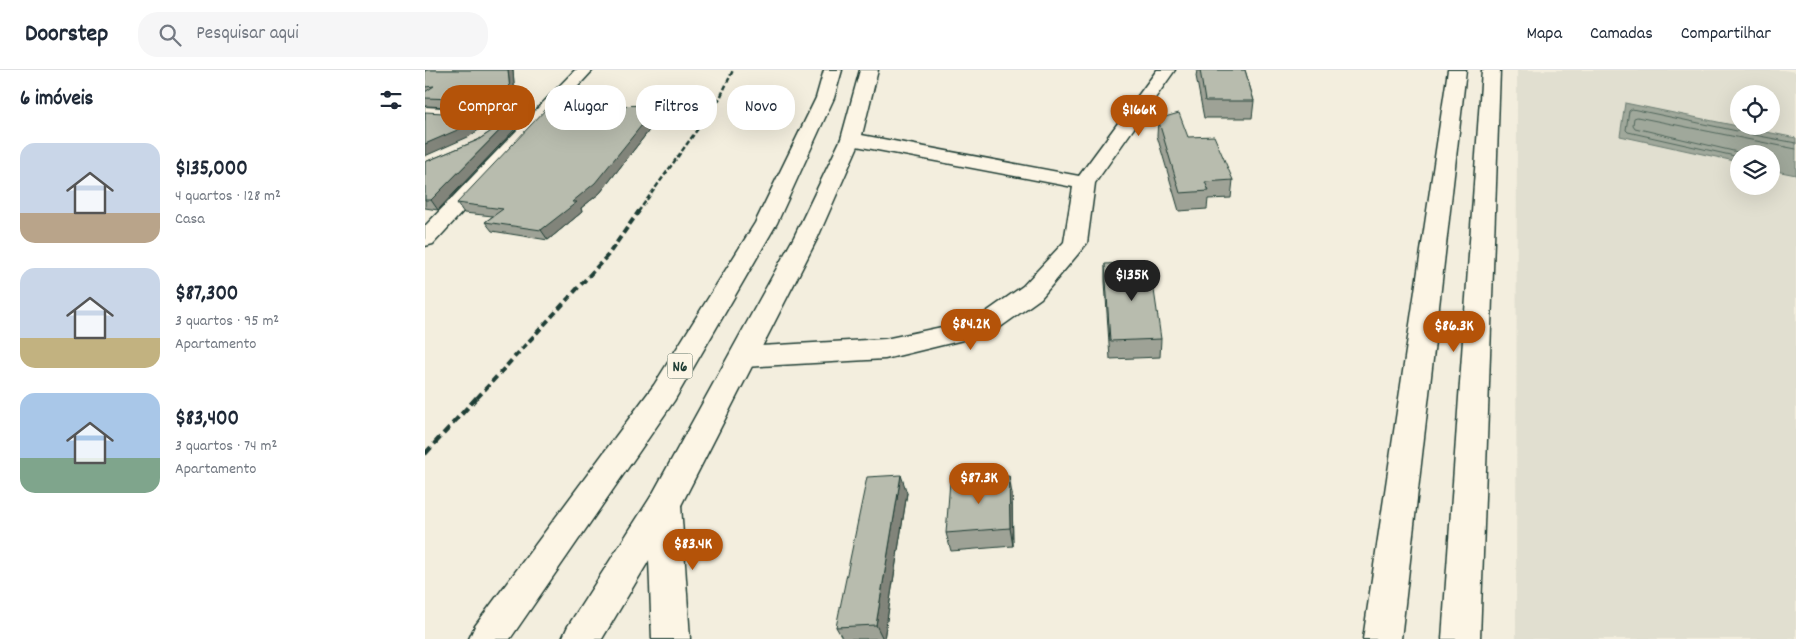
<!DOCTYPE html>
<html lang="pt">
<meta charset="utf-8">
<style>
:root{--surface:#fff;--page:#f6f6f7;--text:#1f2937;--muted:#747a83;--line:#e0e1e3;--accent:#b45309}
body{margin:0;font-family:Dekko,sans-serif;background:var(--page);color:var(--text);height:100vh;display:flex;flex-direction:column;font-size:19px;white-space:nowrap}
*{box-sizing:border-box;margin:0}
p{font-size:16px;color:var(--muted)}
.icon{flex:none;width:28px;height:28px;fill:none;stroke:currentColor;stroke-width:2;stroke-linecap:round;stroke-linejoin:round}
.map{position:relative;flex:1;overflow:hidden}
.details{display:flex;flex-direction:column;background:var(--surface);width:425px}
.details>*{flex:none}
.banner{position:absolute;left:15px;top:15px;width:475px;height:45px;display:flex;gap:10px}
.fabs{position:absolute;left:1305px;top:15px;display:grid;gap:10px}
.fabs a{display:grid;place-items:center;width:50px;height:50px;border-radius:50%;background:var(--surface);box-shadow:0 5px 20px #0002;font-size:25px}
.price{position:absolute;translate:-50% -42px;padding:0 11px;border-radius:18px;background:var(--accent);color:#fff;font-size:16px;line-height:32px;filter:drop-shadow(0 1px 2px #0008)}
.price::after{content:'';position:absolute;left:50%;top:30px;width:15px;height:11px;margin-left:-8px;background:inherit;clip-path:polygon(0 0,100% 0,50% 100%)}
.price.on{background:#222;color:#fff}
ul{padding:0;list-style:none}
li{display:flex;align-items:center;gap:15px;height:125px;padding:0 20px}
li span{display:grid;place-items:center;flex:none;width:140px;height:100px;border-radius:15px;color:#555}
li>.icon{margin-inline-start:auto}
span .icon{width:60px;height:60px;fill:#fffc;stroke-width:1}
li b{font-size:21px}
h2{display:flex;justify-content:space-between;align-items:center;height:60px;padding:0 20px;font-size:21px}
.tag{padding:0 18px;border-radius:20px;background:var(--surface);box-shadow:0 5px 20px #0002;font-size:18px;line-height:45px}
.tag.on{background:var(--accent);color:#fff}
header{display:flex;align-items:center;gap:30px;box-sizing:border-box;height:70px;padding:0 25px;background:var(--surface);border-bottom:1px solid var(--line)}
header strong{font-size:24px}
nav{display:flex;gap:28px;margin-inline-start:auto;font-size:18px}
.search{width:350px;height:45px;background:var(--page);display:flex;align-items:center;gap:12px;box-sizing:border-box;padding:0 18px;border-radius:20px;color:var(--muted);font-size:19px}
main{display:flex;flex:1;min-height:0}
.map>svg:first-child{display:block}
.built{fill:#e1dfd0;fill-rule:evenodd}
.water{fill:#a0a89b;stroke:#6c7d72}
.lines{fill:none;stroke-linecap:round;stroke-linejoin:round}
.shore{stroke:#53685d;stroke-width:1}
.street-casing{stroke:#1f3d34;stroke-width:3}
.highway-casing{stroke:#1f3d34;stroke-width:3}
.street{fill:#fcf5e5;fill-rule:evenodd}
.highway{fill:#fcf5e5;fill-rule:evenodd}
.rail-far2{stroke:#1f3d34;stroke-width:2.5;stroke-dasharray:5 2.5;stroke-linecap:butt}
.rail-far1{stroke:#1f3d34;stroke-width:4;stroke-dasharray:7 4;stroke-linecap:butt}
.rail{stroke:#1f3d34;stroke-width:4.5;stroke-dasharray:9 4.5;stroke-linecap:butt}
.wall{fill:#9ea296;stroke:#1f3d34}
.shaded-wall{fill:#81847a;stroke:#1f3d34}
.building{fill:#b8bcae;stroke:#1f3d34}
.labels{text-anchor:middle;stroke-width:5;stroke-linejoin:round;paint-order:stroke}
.shield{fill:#fcf5e5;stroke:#617469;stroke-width:1}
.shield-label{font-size:15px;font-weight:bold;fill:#1f3d34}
</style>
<header>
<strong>Doorstep</strong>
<div class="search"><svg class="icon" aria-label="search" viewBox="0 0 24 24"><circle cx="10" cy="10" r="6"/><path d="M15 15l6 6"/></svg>Pesquisar aqui</div>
<nav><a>Mapa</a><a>Camadas</a><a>Compartilhar</a></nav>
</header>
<main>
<section class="details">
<h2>6 imóveis<svg class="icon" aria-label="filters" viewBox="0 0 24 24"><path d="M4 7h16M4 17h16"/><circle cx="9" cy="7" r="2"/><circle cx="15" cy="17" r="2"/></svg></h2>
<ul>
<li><span style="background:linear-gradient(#c9d6e8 70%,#b9a48a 0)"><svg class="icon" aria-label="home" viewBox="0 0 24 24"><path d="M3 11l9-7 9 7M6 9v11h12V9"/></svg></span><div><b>$135,000</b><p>4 quartos · 128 m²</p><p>Casa</p></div></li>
<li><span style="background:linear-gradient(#c9d6e8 70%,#c2b280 0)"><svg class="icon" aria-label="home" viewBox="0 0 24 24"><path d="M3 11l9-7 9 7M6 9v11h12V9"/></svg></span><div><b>$87,300</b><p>3 quartos · 95 m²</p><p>Apartamento</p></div></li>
<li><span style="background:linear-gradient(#a9c7e8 65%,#7fa58c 0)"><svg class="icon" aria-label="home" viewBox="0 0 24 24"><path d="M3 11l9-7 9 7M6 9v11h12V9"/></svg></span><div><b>$83,400</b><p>3 quartos · 74 m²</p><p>Apartamento</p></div></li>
</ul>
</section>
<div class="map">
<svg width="1371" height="569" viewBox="0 0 1371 569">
<rect width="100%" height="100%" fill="#f3eede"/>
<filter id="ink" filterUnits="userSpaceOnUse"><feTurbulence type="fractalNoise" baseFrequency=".02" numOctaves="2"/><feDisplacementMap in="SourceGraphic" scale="10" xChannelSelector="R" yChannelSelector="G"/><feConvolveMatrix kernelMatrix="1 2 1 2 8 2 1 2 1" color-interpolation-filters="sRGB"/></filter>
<g filter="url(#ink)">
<path class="built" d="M 1092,0 L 1358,0 L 1371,2 L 1371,569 L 1091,569 ZM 1314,24 L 1346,24 L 1346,56 L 1314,56 ZM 1314,84 L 1346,84 L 1346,116 L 1314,116 Z"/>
<path class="water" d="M 1200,33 L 1371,68 L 1371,105 L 1346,100 L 1346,84 L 1314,84 L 1314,92 L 1195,66 Z"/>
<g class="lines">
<g class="shore">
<path d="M 1321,84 L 1210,58 L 1208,55 L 1209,48 L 1212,47 L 1371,79"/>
<path d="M 1314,87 L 1203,62 L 1201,60 L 1204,41 L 1207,39 L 1312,61 L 1319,59 L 1324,64 L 1371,73"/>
</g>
<g class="street-casing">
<g id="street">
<path d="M 150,0 L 168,0 L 8,174 L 0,176 L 0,156 L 98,54 L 0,49 L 0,37 L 108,43 Z"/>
<path d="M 732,0 L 750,0 L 670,113 L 662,173 L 658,178 L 616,228 L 567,263 L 460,289 L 319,297 L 309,294 L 305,287 L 309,280 L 319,277 L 460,269 L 550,250 L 598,216 L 639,172 L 648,117 L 426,75 L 419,73 L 416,69 L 419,65 L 426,63 L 654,106 Z"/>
<path d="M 1023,0 L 1041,0 L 976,569 L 938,569 Z"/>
<path d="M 1057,0 L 1075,0 L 1055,569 L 1017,569 Z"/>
<path d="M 239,421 L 251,425 L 256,435 L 265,569 L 227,569 L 222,435 L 227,425 Z"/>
</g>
</g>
<g class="highway-casing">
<g id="highway">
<path d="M 399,0 L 417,0 L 409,28 L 352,153 L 249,331 L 85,569 L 44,569 L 50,556 L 229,315 L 330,153 L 391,28 Z"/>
<path d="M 435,0 L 453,0 L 436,69 L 393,167 L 251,445 L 177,569 L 137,569 L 143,556 L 227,425 L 369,167 L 416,69 Z"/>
</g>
</g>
<use href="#street" class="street"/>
<use href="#highway" class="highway"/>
<path class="rail-far2" d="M 213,142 L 295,28 L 308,0"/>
<path class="rail-far1" d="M 52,328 L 183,185 L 214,141"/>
<path class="rail" d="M 0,384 L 53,326"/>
</g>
<g class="wall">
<path d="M 0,0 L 88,0 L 91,40 L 0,36 Z"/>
<path d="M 772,0 L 820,0 L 829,31 L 827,48 L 779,48 L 771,6 Z"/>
<path d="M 237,44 L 175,123 L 156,138 L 157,142 L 123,170 L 67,161 L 60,152 L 68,146 L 39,143 L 32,133 Z"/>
<path d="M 89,46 L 94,55 L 13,140 L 0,138 L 0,92 L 53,70 Z"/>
<path d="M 733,49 L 763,67 L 808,110 L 806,128 L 783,129 L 782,139 L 754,141 L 732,66 Z"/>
<path d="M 680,194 L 736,269 L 735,287 L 685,289 L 680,212 Z"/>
<path d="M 482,423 L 459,569 L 418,569 L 411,557 Z"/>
<path d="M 587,424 L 588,476 L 526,481 L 521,463 Z"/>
</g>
<g class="shaded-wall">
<path d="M 83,0 L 88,0 L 91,40 L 86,31 Z"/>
<path d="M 233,35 L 237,44 L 175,123 L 156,138 L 157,142 L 123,170 L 116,160 L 147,132 Z"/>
<path d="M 58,45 L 63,54 L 43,67 L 0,86 L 0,74 Z"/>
<path d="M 89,46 L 94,55 L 13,140 L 6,130 Z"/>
<path d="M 476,405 L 482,423 L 459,569 L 458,569 L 451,555 Z"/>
<path d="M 584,406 L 587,424 L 588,476 L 585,458 Z"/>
</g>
<g class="building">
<path d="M 0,0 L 83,0 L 86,31 L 0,28 L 0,22 L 9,16 L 0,17 Z"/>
<path d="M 775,0 L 820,0 L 829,31 L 780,31 Z"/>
<path d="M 233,35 L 170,113 L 147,132 L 152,132 L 116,160 L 60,152 L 78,139 L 32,133 L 123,37 Z"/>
<path d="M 0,42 L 58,45 L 37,58 L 0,74 Z"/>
<path d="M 754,43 L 763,67 L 789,66 L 808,110 L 780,112 L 784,121 L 755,123 L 733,49 Z"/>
<path d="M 89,46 L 6,130 L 0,130 L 0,92 L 53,70 Z"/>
<path d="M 725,192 L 736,269 L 685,271 L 680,194 Z"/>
<path d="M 476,405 L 451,555 L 411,557 L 442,407 Z"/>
<path d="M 584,406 L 585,458 L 521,463 L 525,411 Z"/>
</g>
</g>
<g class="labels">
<rect class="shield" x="242.5" y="283.5" width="25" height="25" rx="4"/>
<g class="shield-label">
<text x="255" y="301">N6</text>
</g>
</g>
</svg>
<div class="fabs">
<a><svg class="icon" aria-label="locate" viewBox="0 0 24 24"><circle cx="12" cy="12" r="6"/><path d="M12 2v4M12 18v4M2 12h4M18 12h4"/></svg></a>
<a><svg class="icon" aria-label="layers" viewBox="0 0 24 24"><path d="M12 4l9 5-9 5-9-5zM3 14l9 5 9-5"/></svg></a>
</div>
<b class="price" style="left:714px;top:67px">$166K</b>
<b class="price on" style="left:707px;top:232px">$135K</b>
<b class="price" style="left:546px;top:281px">$84.2K</b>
<b class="price" style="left:1029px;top:283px">$86.3K</b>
<b class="price" style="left:554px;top:435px">$87.3K</b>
<b class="price" style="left:268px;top:501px">$83.4K</b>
<div class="banner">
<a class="tag on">Comprar</a>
<a class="tag">Alugar</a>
<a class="tag">Filtros</a>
<a class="tag">Novo</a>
</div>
</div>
</main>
